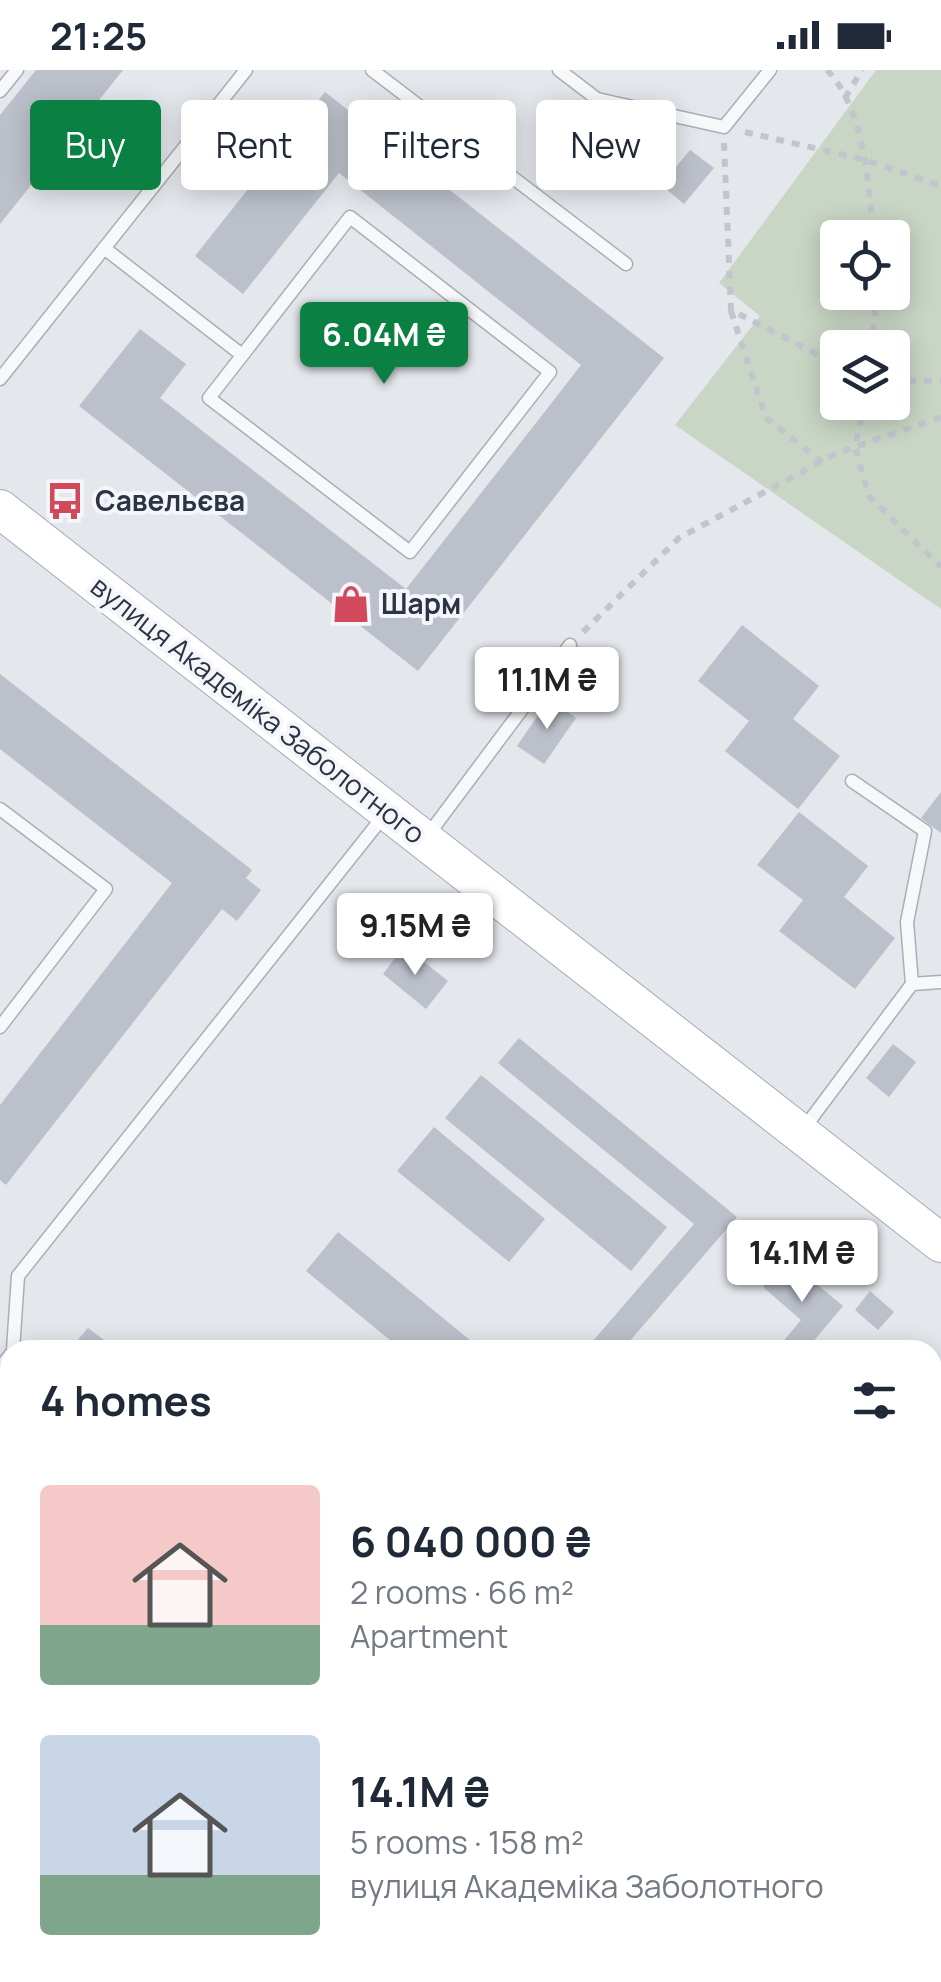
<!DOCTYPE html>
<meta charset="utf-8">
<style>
:root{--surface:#fff;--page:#f2f2f3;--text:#1f2937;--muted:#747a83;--accent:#0b8043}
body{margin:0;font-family:Manrope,sans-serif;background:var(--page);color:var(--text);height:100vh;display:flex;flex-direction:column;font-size:38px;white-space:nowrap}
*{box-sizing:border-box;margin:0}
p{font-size:32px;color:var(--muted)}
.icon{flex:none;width:55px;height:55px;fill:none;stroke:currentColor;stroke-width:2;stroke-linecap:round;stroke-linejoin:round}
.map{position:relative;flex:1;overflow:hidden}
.drawer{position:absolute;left:0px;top:1270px;width:942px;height:642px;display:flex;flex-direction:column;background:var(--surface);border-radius:30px 30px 0 0;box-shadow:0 5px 25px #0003}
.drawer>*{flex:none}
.hud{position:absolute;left:30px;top:30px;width:882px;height:90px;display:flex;gap:20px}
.buttons{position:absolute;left:820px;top:150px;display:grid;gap:20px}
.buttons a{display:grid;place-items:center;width:90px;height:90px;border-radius:10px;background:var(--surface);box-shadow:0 5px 25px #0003;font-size:50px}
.price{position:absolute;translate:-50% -85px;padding:0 22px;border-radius:10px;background:#fff;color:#222;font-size:32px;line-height:65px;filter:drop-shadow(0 2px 5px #0008)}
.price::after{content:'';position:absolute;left:50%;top:60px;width:30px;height:22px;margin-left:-15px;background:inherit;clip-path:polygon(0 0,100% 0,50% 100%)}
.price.selected{background:var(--accent);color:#fff}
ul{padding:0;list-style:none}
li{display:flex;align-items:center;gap:30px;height:250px;padding:0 40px}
li span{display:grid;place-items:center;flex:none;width:280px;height:200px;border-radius:10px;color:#555}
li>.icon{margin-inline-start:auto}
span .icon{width:120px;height:120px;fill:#fffc;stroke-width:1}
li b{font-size:42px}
h2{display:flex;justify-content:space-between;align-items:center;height:120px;padding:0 40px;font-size:42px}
.pill{padding:0 35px;border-radius:10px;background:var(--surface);box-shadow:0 5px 25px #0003;font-size:35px;line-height:90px}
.pill.selected{background:var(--accent);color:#fff}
.status{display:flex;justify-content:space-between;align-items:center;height:70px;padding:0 50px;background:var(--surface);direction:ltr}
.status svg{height:28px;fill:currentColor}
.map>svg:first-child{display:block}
.green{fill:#c9d6c5;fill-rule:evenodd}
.building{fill:#bbc0ca}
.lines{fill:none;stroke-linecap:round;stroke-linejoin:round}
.lane-casing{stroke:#a9aeb7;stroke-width:15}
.primary-casing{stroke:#a3abb8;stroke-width:40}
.path{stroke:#c2c5cb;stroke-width:6;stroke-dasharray:8 8;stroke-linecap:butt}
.lane{stroke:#f7f8fa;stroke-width:12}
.primary{stroke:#fff;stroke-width:38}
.labels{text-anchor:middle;stroke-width:8;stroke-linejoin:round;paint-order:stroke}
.poi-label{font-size:28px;font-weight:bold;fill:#2b3445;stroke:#f4f6f9;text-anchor:start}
.street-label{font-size:28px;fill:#2b3445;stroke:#f4f6f9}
</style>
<div class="status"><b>21:25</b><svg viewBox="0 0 49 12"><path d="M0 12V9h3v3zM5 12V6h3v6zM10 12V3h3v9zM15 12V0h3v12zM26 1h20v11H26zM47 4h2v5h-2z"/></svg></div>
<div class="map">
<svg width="941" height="1912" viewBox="0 0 941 1912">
<rect width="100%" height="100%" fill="#e4e7ec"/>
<path class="green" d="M 876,0 L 941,0 L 941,539 L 675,355 L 760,246 L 719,213 ZM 838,168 L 892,168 L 892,222 L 838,222 ZM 838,278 L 892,278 L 892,332 L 838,332 Z"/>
<g class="building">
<path d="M 36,0 L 123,0 L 0,154 L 0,45 Z"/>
<path d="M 325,22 L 664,288 L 418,601 L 79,336 L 140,259 L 186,294 L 160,328 L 406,519 L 550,335 L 581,295 L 339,103 L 243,224 L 195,186 Z"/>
<path d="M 690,80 L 714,98 L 684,134 L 661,115 Z"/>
<path d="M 742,555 L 819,616 L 793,649 L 840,686 L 798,739 L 725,681 L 749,651 L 698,611 Z"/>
<path d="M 0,604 L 252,800 L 246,808 L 261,820 L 237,851 L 222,839 L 6,1115 L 0,1110 L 0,1035 L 172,813 L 0,679 Z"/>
<path d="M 549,629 L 576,648 L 544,694 L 517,676 Z"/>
<path d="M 941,722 L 941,763 L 921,748 Z"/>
<path d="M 799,742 L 868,796 L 844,827 L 895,868 L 855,919 L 779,861 L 803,830 L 757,795 Z"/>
<path d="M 404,876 L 448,911 L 426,939 L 383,904 Z"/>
<path d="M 519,968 L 737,1147 L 622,1280 L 585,1280 L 694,1154 L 498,993 Z"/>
<path d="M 893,974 L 916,992 L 889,1027 L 866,1008 Z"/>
<path d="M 481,1005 L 667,1157 L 631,1201 L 445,1048 Z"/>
<path d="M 434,1057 L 545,1149 L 509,1192 L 397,1101 Z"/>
<path d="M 338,1162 L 482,1280 L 402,1280 L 306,1201 Z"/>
<path d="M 786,1189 L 843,1236 L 806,1280 L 776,1280 L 801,1250 L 763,1217 Z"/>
<path d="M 870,1221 L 894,1242 L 878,1260 L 855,1240 Z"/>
<path d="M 88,1258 L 104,1270 L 96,1280 L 69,1280 Z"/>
<path d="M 932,1336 L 941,1344 L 941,1424 L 932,1416 Z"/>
<path d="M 2,1365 L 10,1371 L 10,1467 L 0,1480 Z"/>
<path d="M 932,1770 L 941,1777 L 941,1860 L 932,1853 Z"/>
<path d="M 556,1902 L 671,1902 L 682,1912 L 566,1912 Z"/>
</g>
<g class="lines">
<g class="lane-casing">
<g id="lane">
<path d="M 372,0 L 626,194"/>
<path d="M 559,0 L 597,29 L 724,57 L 770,0"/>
<path d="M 0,21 L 17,0"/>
<path d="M 350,147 L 550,302 L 410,482 L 209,328 Z"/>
<path d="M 104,178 L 242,285"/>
<path d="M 0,309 L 246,0"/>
<path d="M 852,711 L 925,761 L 907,852 L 912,914"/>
<path d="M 0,739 L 106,819 L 0,957"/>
<path d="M 428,765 L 570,575"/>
<path d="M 802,1061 L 912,914 L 941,912"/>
<path d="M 13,1280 L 18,1206 L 386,743"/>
<path d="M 0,1298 L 10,1285"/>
<path d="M 932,1458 L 941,1465"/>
<path d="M 932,1726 L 941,1734"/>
<path d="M 781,1902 L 793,1912"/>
</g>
</g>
<g class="primary-casing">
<path id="primary" d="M 0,439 L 941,1173"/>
</g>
<g class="path">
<path d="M 827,0 C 865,39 869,116 873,168"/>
<path d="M 845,28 L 862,0"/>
<path d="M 745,62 L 866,90 L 941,116"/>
<path d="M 724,73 L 731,240 L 838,295"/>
<path d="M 731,241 L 766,348 L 822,392"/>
<path d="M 872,278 L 876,222"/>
<path d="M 892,311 L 941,311"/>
<path d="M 865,332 L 855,377 L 869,426 L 941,497"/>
<path d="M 583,562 L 679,468 L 835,384 L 941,347"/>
</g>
<use href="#lane" class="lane"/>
<use href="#primary" class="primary"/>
</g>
<defs>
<g id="bus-bare" transform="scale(3)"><path d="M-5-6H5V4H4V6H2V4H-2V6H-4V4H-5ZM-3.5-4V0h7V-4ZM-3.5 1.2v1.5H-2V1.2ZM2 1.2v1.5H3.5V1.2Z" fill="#d1495b" stroke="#f4f6f9" stroke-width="2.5" paint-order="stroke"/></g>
<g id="shop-bare" transform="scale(3)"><path d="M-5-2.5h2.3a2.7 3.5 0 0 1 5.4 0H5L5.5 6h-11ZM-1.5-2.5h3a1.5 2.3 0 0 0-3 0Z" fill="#d1495b" stroke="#f4f6f9" stroke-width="2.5" paint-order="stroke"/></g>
</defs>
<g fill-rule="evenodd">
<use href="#bus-bare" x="65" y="431"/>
<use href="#shop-bare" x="351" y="534"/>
</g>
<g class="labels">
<g class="poi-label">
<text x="95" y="441">Савельєва</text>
<text x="381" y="544">Шарм</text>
</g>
<g class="street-label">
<text transform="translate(258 640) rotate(38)" y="10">вулиця Академіка Заболотного</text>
</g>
</g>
</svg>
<div class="buttons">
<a><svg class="icon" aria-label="locate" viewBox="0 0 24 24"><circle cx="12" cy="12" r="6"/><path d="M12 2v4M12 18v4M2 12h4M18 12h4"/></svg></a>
<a><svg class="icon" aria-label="layers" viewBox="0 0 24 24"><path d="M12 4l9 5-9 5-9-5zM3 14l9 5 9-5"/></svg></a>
</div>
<b class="price selected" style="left:384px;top:317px">6.04M ₴</b>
<b class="price" style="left:547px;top:662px">11.1M ₴</b>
<b class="price" style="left:415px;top:908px">9.15M ₴</b>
<b class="price" style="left:802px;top:1235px">14.1M ₴</b>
<div class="hud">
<a class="pill selected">Buy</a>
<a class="pill">Rent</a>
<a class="pill">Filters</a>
<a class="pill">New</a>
</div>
<section class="drawer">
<h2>4 homes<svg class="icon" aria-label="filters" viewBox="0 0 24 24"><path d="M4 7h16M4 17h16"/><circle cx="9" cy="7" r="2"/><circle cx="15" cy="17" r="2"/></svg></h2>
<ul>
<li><span style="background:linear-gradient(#f6c9c9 70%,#7fa58c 0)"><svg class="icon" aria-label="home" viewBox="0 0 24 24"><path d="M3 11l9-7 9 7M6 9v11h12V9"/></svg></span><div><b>6 040 000 ₴</b><p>2 rooms · 66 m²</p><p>Apartment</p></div></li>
<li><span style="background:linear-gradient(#c9d6e8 70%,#7fa58c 0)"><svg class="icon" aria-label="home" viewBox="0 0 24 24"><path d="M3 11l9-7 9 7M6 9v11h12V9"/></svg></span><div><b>14.1M ₴</b><p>5 rooms · 158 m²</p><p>вулиця Академіка Заболотного</p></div></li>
</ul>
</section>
</div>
